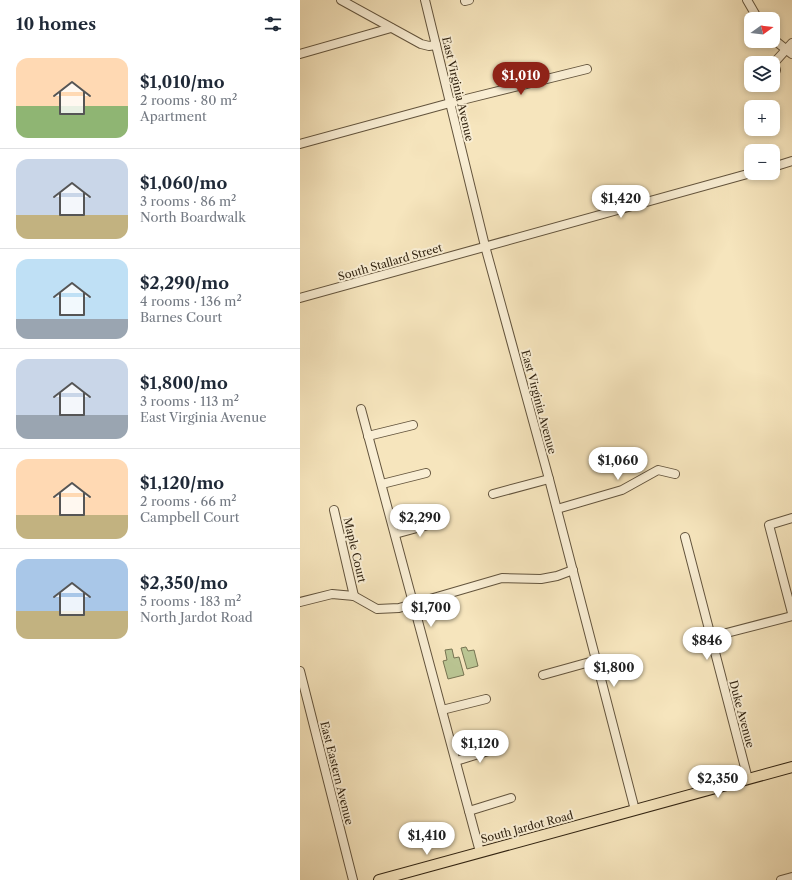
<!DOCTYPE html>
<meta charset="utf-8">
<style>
:root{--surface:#fff;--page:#f6f6f7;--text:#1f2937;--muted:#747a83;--line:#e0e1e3;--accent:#8f2418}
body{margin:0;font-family:"Libre Caslon Text",serif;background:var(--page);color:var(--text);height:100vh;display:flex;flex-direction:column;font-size:15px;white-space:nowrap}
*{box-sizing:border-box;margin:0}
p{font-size:13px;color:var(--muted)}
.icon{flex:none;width:22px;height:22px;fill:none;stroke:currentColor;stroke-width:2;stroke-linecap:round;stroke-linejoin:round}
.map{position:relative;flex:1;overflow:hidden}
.side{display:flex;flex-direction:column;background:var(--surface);width:300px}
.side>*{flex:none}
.needle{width:26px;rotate:75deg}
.controls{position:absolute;left:444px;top:12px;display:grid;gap:8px}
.controls a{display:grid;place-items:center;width:36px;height:36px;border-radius:8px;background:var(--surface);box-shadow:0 2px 6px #0003;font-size:20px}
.price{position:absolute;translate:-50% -34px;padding:0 9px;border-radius:14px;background:#fff;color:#222;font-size:13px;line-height:26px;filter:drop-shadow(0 1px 2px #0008)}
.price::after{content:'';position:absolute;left:50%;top:24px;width:12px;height:9px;margin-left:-6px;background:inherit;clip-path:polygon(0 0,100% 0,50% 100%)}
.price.current{background:var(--accent);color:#fff}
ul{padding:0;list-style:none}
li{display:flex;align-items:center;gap:12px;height:100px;padding:0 16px}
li+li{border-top:1px solid var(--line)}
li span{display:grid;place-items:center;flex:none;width:112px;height:80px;border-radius:12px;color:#555}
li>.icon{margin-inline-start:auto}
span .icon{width:48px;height:48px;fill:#fffc;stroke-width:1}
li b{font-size:17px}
h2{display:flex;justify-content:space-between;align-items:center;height:48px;padding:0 16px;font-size:17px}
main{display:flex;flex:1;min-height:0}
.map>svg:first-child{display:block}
.green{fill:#bac593;stroke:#767452}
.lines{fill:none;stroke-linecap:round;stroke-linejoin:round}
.minor-casing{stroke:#63543d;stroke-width:10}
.major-casing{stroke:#322412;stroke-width:12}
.minor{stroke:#f9eed4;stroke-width:8}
.major{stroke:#f6e5bd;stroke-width:10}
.labels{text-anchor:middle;stroke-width:4;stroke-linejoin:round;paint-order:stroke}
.street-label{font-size:11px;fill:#322412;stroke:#f9eed4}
</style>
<main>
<section class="side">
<h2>10 homes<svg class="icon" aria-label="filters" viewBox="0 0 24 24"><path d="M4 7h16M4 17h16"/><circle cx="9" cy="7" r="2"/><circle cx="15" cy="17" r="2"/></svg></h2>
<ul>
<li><span style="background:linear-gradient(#ffd9b3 60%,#8fb573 0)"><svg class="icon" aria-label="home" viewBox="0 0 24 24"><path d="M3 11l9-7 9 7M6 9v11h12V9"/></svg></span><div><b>$1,010/mo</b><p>2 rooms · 80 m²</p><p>Apartment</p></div></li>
<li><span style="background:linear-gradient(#c9d6e8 70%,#c2b280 0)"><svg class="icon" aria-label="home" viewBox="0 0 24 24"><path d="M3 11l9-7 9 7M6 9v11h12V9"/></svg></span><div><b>$1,060/mo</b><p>3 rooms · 86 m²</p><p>North Boardwalk</p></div></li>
<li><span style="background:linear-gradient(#bfe0f5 75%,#9aa5b1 0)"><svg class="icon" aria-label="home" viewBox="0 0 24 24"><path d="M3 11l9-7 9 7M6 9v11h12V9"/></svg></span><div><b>$2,290/mo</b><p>4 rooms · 136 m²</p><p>Barnes Court</p></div></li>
<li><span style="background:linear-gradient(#c9d6e8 70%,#9aa5b1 0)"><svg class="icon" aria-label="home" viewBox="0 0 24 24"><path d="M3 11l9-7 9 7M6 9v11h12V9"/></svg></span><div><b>$1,800/mo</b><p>3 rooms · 113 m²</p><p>East Virginia Avenue</p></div></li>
<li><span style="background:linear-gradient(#ffd9b3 70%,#c2b280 0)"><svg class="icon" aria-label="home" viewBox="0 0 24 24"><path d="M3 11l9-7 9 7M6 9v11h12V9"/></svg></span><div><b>$1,120/mo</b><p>2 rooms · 66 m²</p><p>Campbell Court</p></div></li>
<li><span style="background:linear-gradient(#a9c7e8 65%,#c2b280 0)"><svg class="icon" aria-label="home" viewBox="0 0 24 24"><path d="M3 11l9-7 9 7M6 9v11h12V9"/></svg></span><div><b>$2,350/mo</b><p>5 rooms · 183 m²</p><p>North Jardot Road</p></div></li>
</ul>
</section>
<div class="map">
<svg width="492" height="880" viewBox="0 0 492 880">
<rect width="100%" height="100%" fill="#f6e5bd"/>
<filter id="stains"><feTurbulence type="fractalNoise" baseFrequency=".005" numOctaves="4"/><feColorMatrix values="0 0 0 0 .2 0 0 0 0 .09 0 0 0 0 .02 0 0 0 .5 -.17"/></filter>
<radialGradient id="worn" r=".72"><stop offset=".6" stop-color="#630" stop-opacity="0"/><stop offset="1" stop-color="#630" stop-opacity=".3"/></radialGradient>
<g class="green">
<path d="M 166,647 L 168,651 L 174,650 L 178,666 L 167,669 L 161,648 Z"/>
<path d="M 152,649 L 154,658 L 159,657 L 164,675 L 148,679 L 143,661 L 147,660 L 145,650 Z"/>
</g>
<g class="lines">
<g class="minor-casing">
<g id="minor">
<path d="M 41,0 L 121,44 L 129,46 L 136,45"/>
<path d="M 125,0 L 185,246 L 249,479 L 335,810"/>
<path d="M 447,0 L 458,19"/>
<path d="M 165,1 L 169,0"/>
<path d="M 473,39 L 492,54"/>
<path d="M 0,54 L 91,28"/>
<path d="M 473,64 L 492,43"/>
<path d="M 473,78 L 476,70 L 474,64"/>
<path d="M 0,144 L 150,103 L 287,69"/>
<path d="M 473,167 L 492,161"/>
<path d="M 0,298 L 451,173"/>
<path d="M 61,409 L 180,852"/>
<path d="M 68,436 L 113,425"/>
<path d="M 82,484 L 126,473"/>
<path d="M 193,494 L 249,479"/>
<path d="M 257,509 L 322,490 L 358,470 L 375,474"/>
<path d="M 34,510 L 54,596"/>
<path d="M 492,518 L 469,525 L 492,613"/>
<path d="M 95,534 L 139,522"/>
<path d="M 385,537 L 448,779"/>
<path d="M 0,602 L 32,594 L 54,596 L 77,609 L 99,608 L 202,578 L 241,579 L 257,576 L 273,570"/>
<path d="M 411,637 L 492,616"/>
<path d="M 0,671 L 53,880"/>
<path d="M 243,675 L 297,660"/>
<path d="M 142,710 L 186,699"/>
<path d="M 156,761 L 198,748"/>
<path d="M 169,811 L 211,798"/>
<path d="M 481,880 L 492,877"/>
</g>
</g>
<g class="major-casing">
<path id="major" d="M 79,880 L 492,767"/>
</g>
<use href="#minor" class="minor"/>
<use href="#major" class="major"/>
</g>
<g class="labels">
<g class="street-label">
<text transform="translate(158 89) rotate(77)" y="4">East Virginia Avenue</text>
<text transform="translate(90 262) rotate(-16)" y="4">South Stallard Street</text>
<text transform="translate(239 402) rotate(75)" y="4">East Virginia Avenue</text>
<text transform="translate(55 550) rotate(77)" y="4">Maple Court</text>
<text transform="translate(442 714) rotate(75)" y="4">Duke Avenue</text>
<text transform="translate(37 773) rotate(76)" y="4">East Eastern Avenue</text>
<text transform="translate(227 827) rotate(-15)" y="4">South Jardot Road</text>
</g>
</g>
<rect width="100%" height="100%" filter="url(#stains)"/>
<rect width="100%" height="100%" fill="url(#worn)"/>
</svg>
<div class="controls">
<a><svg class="needle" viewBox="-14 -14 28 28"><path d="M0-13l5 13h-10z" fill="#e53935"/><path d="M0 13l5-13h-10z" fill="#747a83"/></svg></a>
<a><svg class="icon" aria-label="layers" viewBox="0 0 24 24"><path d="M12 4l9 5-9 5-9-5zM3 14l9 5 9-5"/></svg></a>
<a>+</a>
<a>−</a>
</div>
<b class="price current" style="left:221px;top:96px">$1,010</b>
<b class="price" style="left:321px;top:219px">$1,420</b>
<b class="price" style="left:318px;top:481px">$1,060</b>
<b class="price" style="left:120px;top:538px">$2,290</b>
<b class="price" style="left:131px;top:628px">$1,700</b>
<b class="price" style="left:407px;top:661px">$846</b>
<b class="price" style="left:314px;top:688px">$1,800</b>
<b class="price" style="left:180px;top:764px">$1,120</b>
<b class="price" style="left:418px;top:799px">$2,350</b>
<b class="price" style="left:127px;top:856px">$1,410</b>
</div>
</main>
